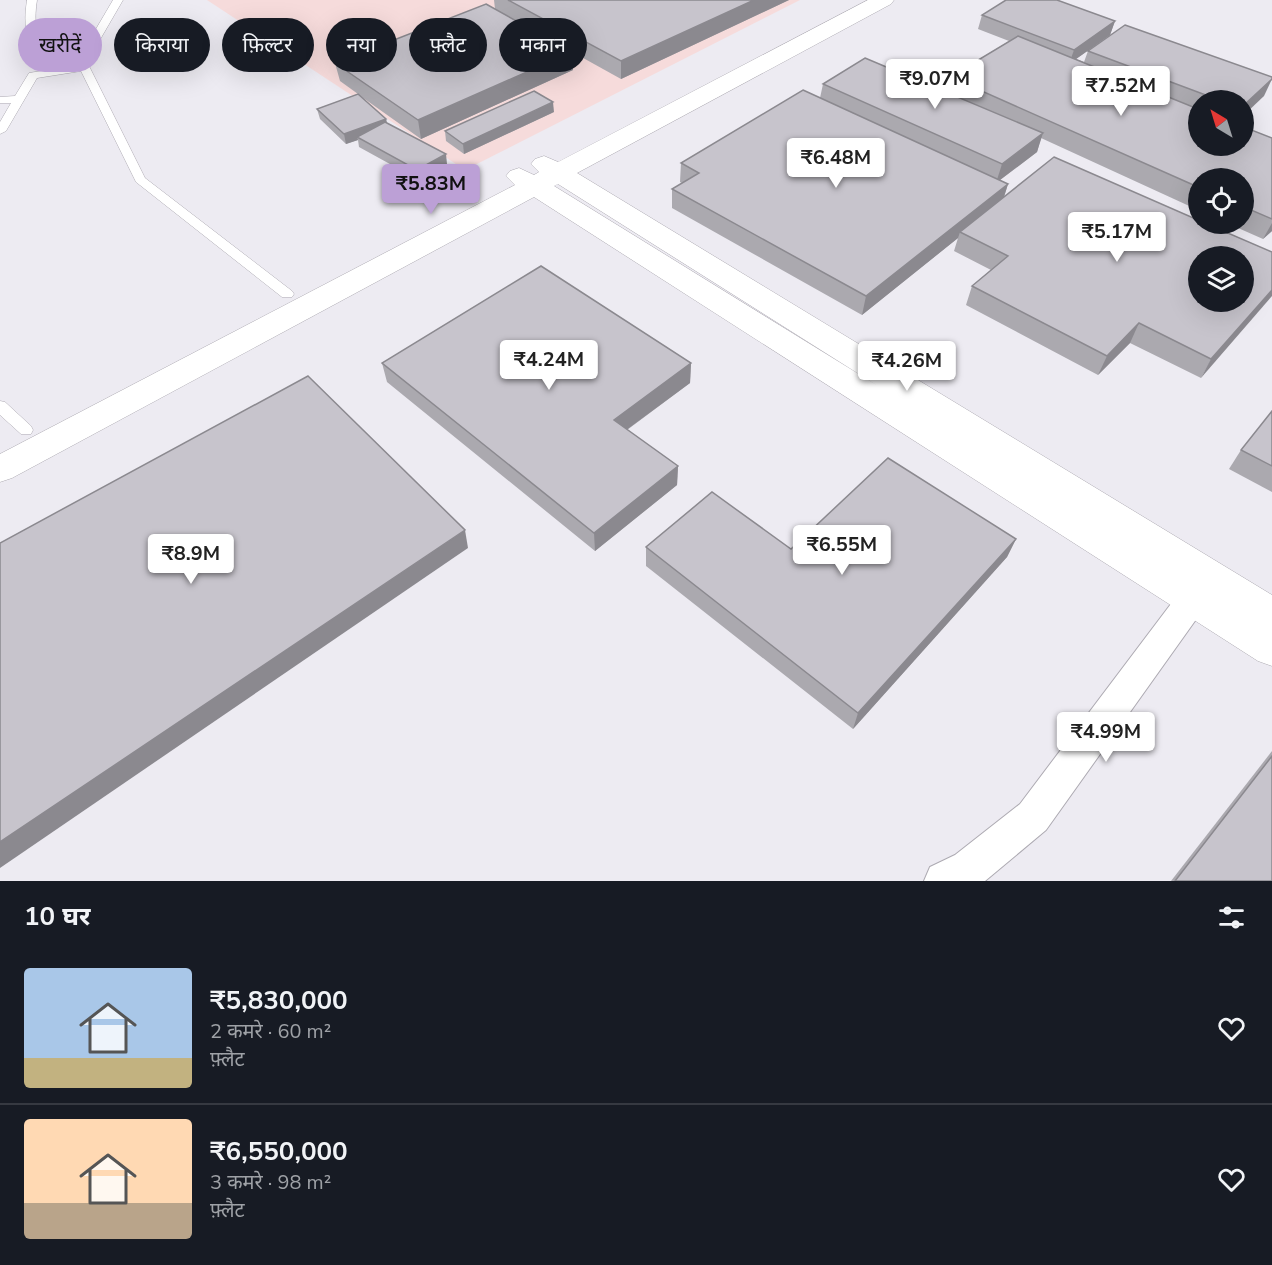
<!DOCTYPE html>
<html lang="hi">
<meta charset="utf-8">
<style>
:root{--surface:#171b24;--page:#20242c;--text:#f1f3f6;--muted:#9ea1a6;--line:#363941;--accent:#bca0d6}
body{margin:0;font-family:"Nunito Sans","Noto Sans Devanagari",sans-serif;background:var(--page);color:var(--text);height:100vh;display:flex;flex-direction:column;font-size:22px;white-space:nowrap}
*{box-sizing:border-box;margin:0}
p{font-size:20px;color:var(--muted)}
.icon{flex:none;width:33px;height:33px;fill:none;stroke:currentColor;stroke-width:2;stroke-linecap:round;stroke-linejoin:round}
.map{position:relative;height:881px;overflow:hidden}
.sheet{display:flex;flex-direction:column;background:var(--surface);flex:1}
.sheet>*{flex:none}
.banner{position:absolute;left:18px;top:18px;width:600px;height:54px;display:flex;gap:12px}
.needle{width:39px;rotate:322deg}
.fabs{position:absolute;left:1188px;top:90px;display:grid;gap:12px}
.fabs a{display:grid;place-items:center;width:66px;height:66px;border-radius:50%;background:var(--surface);box-shadow:0 6px 24px #0002;font-size:30px}
.price{position:absolute;translate:-50% -51px;padding:0 14px;border-radius:6px;background:#fff;color:#222;font-size:20px;line-height:39px;filter:drop-shadow(0 2px 3px #0008)}
.price::after{content:'';position:absolute;left:50%;top:36px;width:18px;height:14px;margin-left:-9px;background:inherit;clip-path:polygon(0 0,100% 0,50% 100%)}
.price.active{background:var(--accent);color:#111}
ul{padding:0;list-style:none}
li{display:flex;align-items:center;gap:18px;height:150px;padding:0 24px}
li+li{border-top:2px solid var(--line)}
li span{display:grid;place-items:center;flex:none;width:168px;height:120px;border-radius:6px;color:#555}
li>.icon{margin-inline-start:auto}
span .icon{width:72px;height:72px;fill:#fffc;stroke-width:1}
li b{font-size:26px}
h2{display:flex;justify-content:space-between;align-items:center;height:72px;padding:0 24px;font-size:26px}
.chip{padding:0 21px;border-radius:27px;background:var(--surface);box-shadow:0 6px 24px #0002;font-size:21px;line-height:54px}
.chip.active{background:var(--accent);color:#111}
.map>svg:first-child{display:block}
.industrial{fill:#f6dbdb}
.lines{fill:none;stroke-linecap:round;stroke-linejoin:round}
.lane-casing{stroke:#adaab2;stroke-width:1}
.street-casing{stroke:#adaab2;stroke-width:2}
.secondary-casing{stroke:#adaab2;stroke-width:1}
.lane{fill:#fff;fill-rule:evenodd}
.street{fill:#fff;fill-rule:evenodd}
.secondary{fill:#fff;fill-rule:evenodd}
.wall{fill:#aba9af}
.shaded-wall{fill:#8b898f}
.building{fill:#c7c4cc;stroke:#8b898f;stroke-width:1.5;fill-rule:evenodd}
</style>
<div class="map">
<svg width="1272" height="881" viewBox="0 0 1272 881">
<rect width="100%" height="100%" fill="#edebf2"/>
<path class="industrial" d="M 207,0 L 800,0 L 465,170 Z"/>
<g class="lines">
<g class="lane-casing">
<g id="lane">
<path d="M 27,0 L 37,0 C 31,39 43,48 79,58 L 113,0 L 123,0 L 87,62 L 145,178 L 292,291 L 294,294 L 292,297 L 282,297 L 136,182 L 81,71 L 37,78 L 6,131 L 0,134 L 0,122 L 11,103 L 0,103 L 0,97 L 15,96 L 29,73 L 78,65 C 41,47 19,53 27,0 Z"/>
<path d="M 0,401 L 5,402 L 31,426 L 33,430 L 31,434 L 21,434 L 0,415 Z"/>
</g>
</g>
<g class="street-casing">
<path id="street" d="M 1206,568 L 1217,572 L 1222,581 L 1217,590 L 1046,830 L 985,881 L 924,881 L 930,867 L 955,855 L 1020,804 L 1195,572 Z"/>
</g>
<g class="secondary-casing">
<path id="secondary" d="M 868,0 L 894,0 L 891,4 L 577,173 L 1272,595 L 1272,666 L 1258,661 L 534,197 L 12,478 L 0,482 L 0,454 L 515,185 L 506,176 L 510,171 L 519,168 L 534,175 L 539,172 L 531,164 L 535,159 L 544,156 L 558,162 ZM 558,184 L 878,386 L 554,186 Z"/>
</g>
<use href="#lane" class="lane"/>
<use href="#street" class="street"/>
<use href="#secondary" class="secondary"/>
</g>
<g class="wall">
<path d="M 494,0 L 789,0 L 621,79 L 504,14 L 572,52 L 573,70 L 421,139 L 359,95 L 386,119 L 387,123 L 447,164 L 419,180 L 359,147 L 358,140 L 346,144 L 320,119 L 317,109 L 358,94 L 340,81 L 335,63 L 495,9 Z"/>
<path d="M 982,15 L 1115,21 L 1110,35 L 1076,59 L 1084,62 L 1088,51 L 1264,96 L 1244,100 L 1198,100 L 1198,146 L 1272,138 L 1272,231 L 1263,239 L 1229,224 L 1244,224 L 1244,178 L 1198,178 L 1198,210 L 1041,138 L 1037,152 L 1000,180 L 1008,184 L 1004,197 L 1272,252 L 1201,378 L 1130,343 L 1098,375 L 966,305 L 972,286 L 991,270 L 954,251 L 958,238 L 862,315 L 672,208 L 672,189 L 682,183 L 680,182 L 681,163 L 820,98 L 823,84 L 946,92 L 950,77 L 1009,41 L 978,29 Z"/>
<path d="M 554,112 L 464,154 L 446,141 L 445,131 Z"/>
<path d="M 382,363 L 691,363 L 690,383 L 627,430 L 678,466 L 677,485 L 595,551 L 387,382 Z"/>
<path d="M 1272,411 L 1272,492 L 1229,469 L 1241,450 Z"/>
<path d="M 1016,539 L 1007,557 L 853,729 L 646,566 L 646,547 L 791,549 Z"/>
<path d="M 1272,751 L 1272,881 L 1171,881 Z"/>
</g>
<g class="shaded-wall">
<path d="M 754,0 L 789,0 L 621,79 L 621,61 Z"/>
<path d="M 1115,21 L 1110,35 L 1069,64 L 1074,50 Z"/>
<path d="M 572,52 L 573,70 L 421,139 L 418,120 Z"/>
<path d="M 1272,79 L 1264,96 L 1244,115 L 1244,105 Z"/>
<path d="M 553,102 L 554,112 L 464,154 L 463,144 Z"/>
<path d="M 386,119 L 388,129 L 357,137 L 358,140 L 346,144 L 344,134 Z"/>
<path d="M 1043,133 L 1037,152 L 996,183 L 1002,164 Z"/>
<path d="M 446,154 L 447,164 L 419,180 L 417,170 Z"/>
<path d="M 1008,184 L 1002,203 L 960,232 L 958,238 L 862,315 L 866,296 Z"/>
<path d="M 1272,223 L 1272,231 L 1263,239 Z"/>
<path d="M 1272,290 L 1272,296 L 1201,378 L 1211,359 Z"/>
<path d="M 1139,323 L 1130,343 L 1098,375 L 1107,356 Z"/>
<path d="M 691,363 L 690,383 L 614,439 L 614,420 Z"/>
<path d="M 678,466 L 677,485 L 595,551 L 594,533 Z"/>
<path d="M 465,530 L 468,548 L 0,868 L 0,842 Z"/>
<path d="M 1016,539 L 1007,557 L 853,729 L 858,713 Z"/>
</g>
<g class="building">
<path d="M 508,0 L 754,0 L 621,61 Z"/>
<path d="M 1006,0 L 1057,0 L 1115,21 L 1074,50 L 982,15 Z"/>
<path d="M 486,4 L 572,52 L 418,120 L 335,63 Z"/>
<path d="M 1125,25 L 1272,77 L 1272,79 L 1244,105 L 1244,100 L 1219,100 L 1088,51 Z"/>
<path d="M 1018,36 L 1198,109 L 1198,146 L 1244,146 L 1244,127 L 1272,138 L 1272,219 L 1244,207 L 1244,178 L 1198,178 L 1198,187 L 950,77 Z"/>
<path d="M 865,58 L 1043,133 L 1002,164 L 823,84 Z"/>
<path d="M 803,90 L 1008,184 L 866,296 L 672,189 L 699,173 L 681,163 Z"/>
<path d="M 534,91 L 553,102 L 463,144 L 445,131 Z"/>
<path d="M 358,94 L 386,119 L 344,134 L 317,109 Z"/>
<path d="M 385,122 L 446,154 L 417,170 L 357,137 Z"/>
<path d="M 1054,157 L 1198,220 L 1198,224 L 1207,224 L 1272,252 L 1272,290 L 1211,359 L 1139,323 L 1107,356 L 972,286 L 1008,256 L 960,232 ZM 1198,256 L 1244,256 L 1244,302 L 1198,302 Z"/>
<path d="M 541,266 L 691,363 L 614,420 L 678,466 L 594,533 L 382,363 Z"/>
<path d="M 308,376 L 465,530 L 0,842 L 0,543 Z"/>
<path d="M 1272,411 L 1272,466 L 1241,450 Z"/>
<path d="M 888,458 L 1016,539 L 858,713 L 646,547 L 712,492 L 791,549 Z"/>
<path d="M 1272,756 L 1272,881 L 1175,881 Z"/>
</g>
</svg>
<div class="fabs">
<a><svg class="needle" viewBox="-14 -14 28 28"><path d="M0-13l5 13h-10z" fill="#e53935"/><path d="M0 13l5-13h-10z" fill="#9ea1a6"/></svg></a>
<a><svg class="icon" aria-label="locate" viewBox="0 0 24 24"><circle cx="12" cy="12" r="6"/><path d="M12 2v4M12 18v4M2 12h4M18 12h4"/></svg></a>
<a><svg class="icon" aria-label="layers" viewBox="0 0 24 24"><path d="M12 4l9 5-9 5-9-5zM3 14l9 5 9-5"/></svg></a>
</div>
<b class="price" style="left:935px;top:110px">₹9.07M</b>
<b class="price" style="left:1121px;top:117px">₹7.52M</b>
<b class="price" style="left:836px;top:189px">₹6.48M</b>
<b class="price active" style="left:431px;top:215px">₹5.83M</b>
<b class="price" style="left:1117px;top:263px">₹5.17M</b>
<b class="price" style="left:549px;top:391px">₹4.24M</b>
<b class="price" style="left:907px;top:392px">₹4.26M</b>
<b class="price" style="left:842px;top:576px">₹6.55M</b>
<b class="price" style="left:191px;top:585px">₹8.9M</b>
<b class="price" style="left:1106px;top:763px">₹4.99M</b>
<div class="banner">
<a class="chip active">खरीदें</a>
<a class="chip">किराया</a>
<a class="chip">फ़िल्टर</a>
<a class="chip">नया</a>
<a class="chip">फ़्लैट</a>
<a class="chip">मकान</a>
</div>
</div>
<section class="sheet">
<h2>10 घर<svg class="icon" aria-label="filters" viewBox="0 0 24 24"><path d="M4 7h16M4 17h16"/><circle cx="9" cy="7" r="2"/><circle cx="15" cy="17" r="2"/></svg></h2>
<ul>
<li><span style="background:linear-gradient(#a9c7e8 75%,#c2b280 0)"><svg class="icon" aria-label="home" viewBox="0 0 24 24"><path d="M3 11l9-7 9 7M6 9v11h12V9"/></svg></span><div><b>₹5,830,000</b><p>2 कमरे · 60 m²</p><p>फ़्लैट</p></div><svg class="icon" aria-label="heart" viewBox="0 0 24 24"><path d="M12 20l-8-8c-3-5 5-10 8-4 3-6 11-1 8 4z"/></svg></li>
<li><span style="background:linear-gradient(#ffd9b3 70%,#b9a48a 0)"><svg class="icon" aria-label="home" viewBox="0 0 24 24"><path d="M3 11l9-7 9 7M6 9v11h12V9"/></svg></span><div><b>₹6,550,000</b><p>3 कमरे · 98 m²</p><p>फ़्लैट</p></div><svg class="icon" aria-label="heart" viewBox="0 0 24 24"><path d="M12 20l-8-8c-3-5 5-10 8-4 3-6 11-1 8 4z"/></svg></li>
</ul>
</section>
